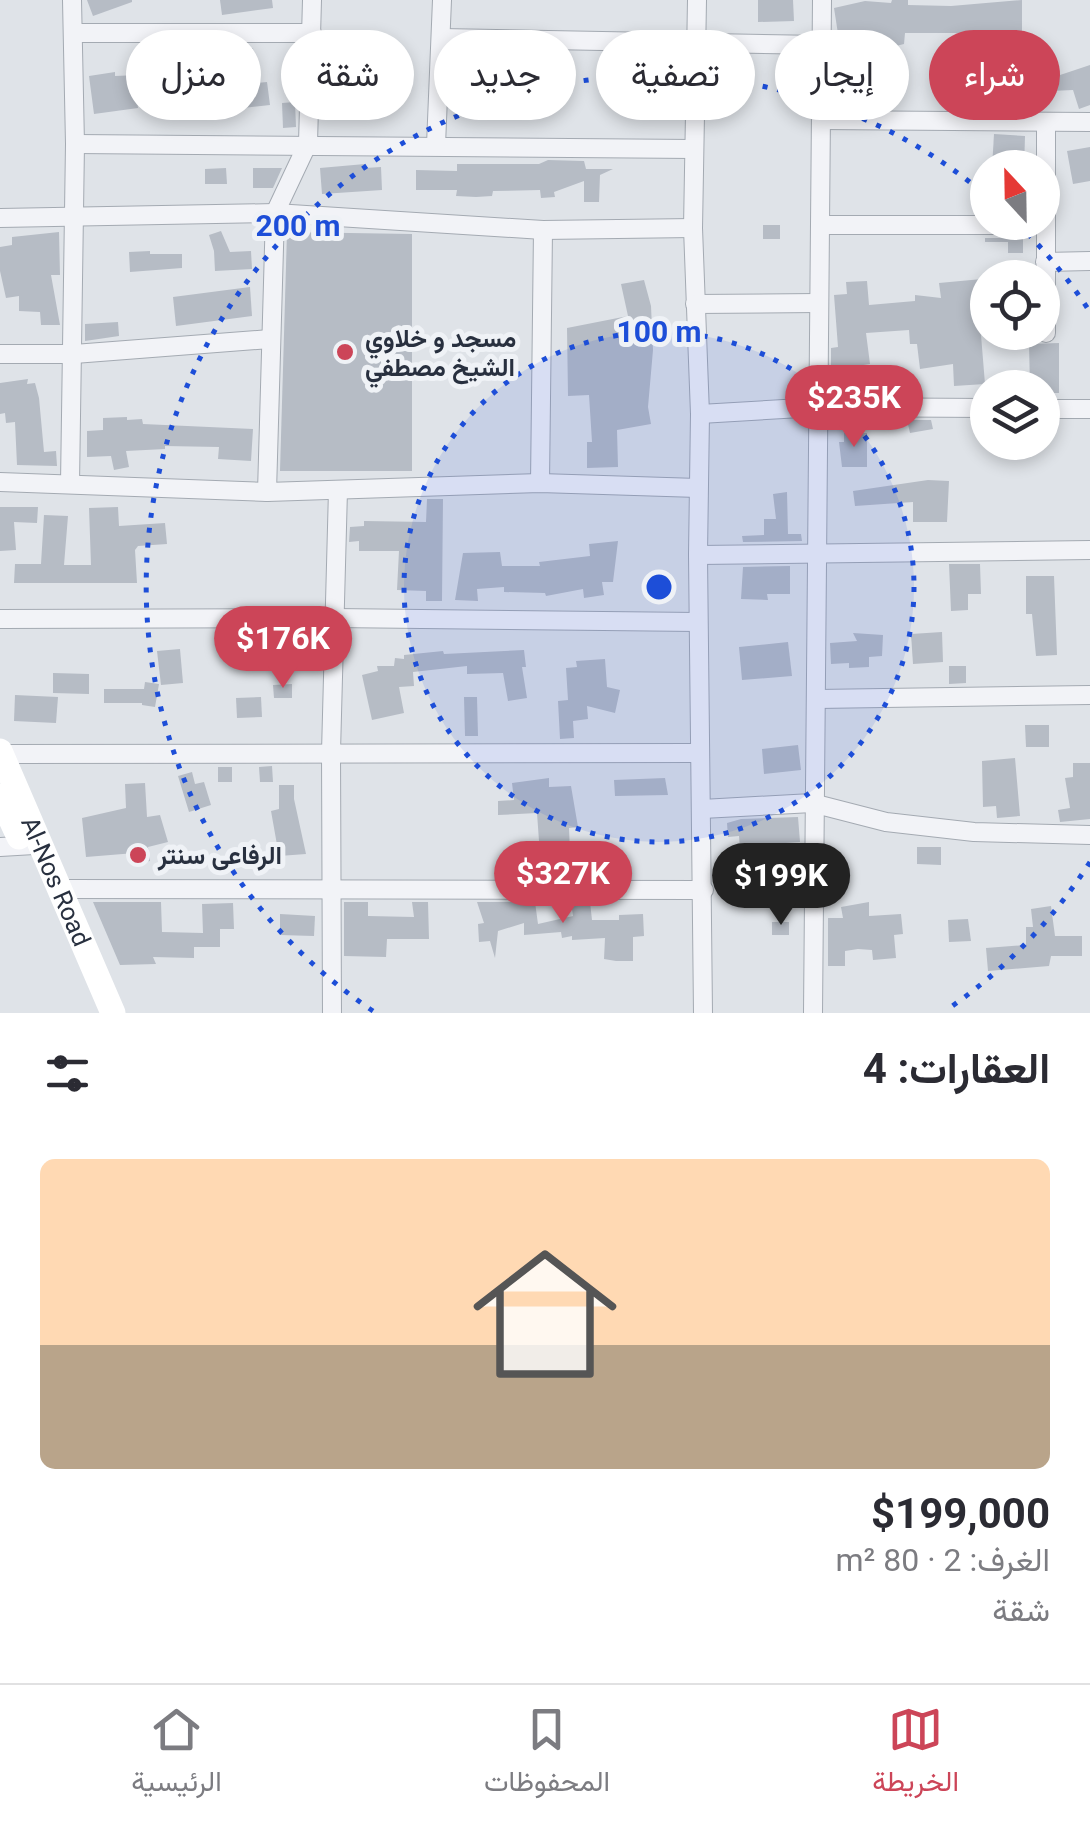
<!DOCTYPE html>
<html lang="ar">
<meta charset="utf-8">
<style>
:root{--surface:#fff;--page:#f2f2f3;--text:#2b2b33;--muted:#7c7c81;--line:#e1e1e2;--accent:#cc4558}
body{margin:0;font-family:Roboto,Vazirmatn,sans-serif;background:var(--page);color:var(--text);direction:rtl;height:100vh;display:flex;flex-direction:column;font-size:38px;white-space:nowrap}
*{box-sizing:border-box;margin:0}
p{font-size:32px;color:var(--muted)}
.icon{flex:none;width:55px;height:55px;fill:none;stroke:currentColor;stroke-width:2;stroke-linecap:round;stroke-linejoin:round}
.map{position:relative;height:1013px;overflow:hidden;direction:ltr}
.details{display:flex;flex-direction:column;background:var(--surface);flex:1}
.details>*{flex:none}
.top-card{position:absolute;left:30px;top:30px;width:1030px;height:90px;direction:rtl;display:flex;gap:20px}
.needle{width:65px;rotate:338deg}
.buttons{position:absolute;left:970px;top:150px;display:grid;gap:20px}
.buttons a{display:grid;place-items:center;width:90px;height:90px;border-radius:50%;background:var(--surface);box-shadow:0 5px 15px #0003;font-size:50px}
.price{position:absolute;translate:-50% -85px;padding:0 22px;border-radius:35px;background:var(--accent);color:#fff;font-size:32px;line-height:65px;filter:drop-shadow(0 2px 5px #0008)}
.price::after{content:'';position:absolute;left:50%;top:60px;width:30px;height:22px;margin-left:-15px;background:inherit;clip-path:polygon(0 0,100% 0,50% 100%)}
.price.current{background:#222;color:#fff}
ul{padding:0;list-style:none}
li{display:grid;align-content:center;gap:20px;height:530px;padding:0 40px}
li span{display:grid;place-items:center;height:310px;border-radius:15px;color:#555}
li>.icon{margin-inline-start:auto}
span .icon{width:180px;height:180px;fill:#fffc;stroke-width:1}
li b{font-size:42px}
h2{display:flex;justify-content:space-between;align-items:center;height:120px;padding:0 40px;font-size:42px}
.pill{padding:0 35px;border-radius:45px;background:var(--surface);box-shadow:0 5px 15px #0003;font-size:35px;line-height:90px}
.pill.current{background:var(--accent);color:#fff}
.dock{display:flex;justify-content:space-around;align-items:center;height:140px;border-top:2px solid var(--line);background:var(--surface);font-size:28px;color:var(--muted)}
.dock a{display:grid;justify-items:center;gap:5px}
.dock .current{color:var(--accent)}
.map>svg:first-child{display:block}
.building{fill:#b6bcc5}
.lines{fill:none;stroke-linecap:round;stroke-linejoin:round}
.minor-casing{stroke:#a4aab2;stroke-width:20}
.minor{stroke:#f2f3f7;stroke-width:18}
.secondary{stroke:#fff;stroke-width:25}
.ring{fill:none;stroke:#1d4ed8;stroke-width:5;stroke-dasharray:5 10}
.poi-dot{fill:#cc4558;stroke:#eff2f6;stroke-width:4}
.labels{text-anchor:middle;stroke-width:10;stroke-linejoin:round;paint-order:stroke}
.poi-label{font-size:25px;font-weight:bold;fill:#28303f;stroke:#eff2f6;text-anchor:start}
.street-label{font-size:25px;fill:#28303f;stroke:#eff2f6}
.centre{fill:#1d4ed8;stroke:#eff2f6;stroke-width:5}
.ring-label{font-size:30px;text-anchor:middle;font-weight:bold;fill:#1d4ed8;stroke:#eff2f6;stroke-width:10;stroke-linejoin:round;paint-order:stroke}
</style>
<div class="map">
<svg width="1090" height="1013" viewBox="0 0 1090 1013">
<rect width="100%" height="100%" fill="#dfe3e8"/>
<g class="building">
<path d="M 87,0 L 132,0 L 132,2 L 93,16 Z"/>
<path d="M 220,0 L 272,0 L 273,8 L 222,15 Z"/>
<path d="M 758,0 L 793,0 L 794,21 L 758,22 Z"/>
<path d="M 892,0 L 908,0 L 908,5 L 951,6 L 1022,0 L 1022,33 L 905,33 L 904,44 L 864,54 L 872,102 L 853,105 L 852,99 L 838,101 L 834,54 L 841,53 L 834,8 L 865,1 L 891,3 Z"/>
<path d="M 253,48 L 257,83 L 267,82 L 270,105 L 243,108 L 242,100 L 209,105 L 206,90 L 185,96 L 180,80 L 157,82 L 154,54 L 176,52 L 177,62 Z"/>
<path d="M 522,52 L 554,53 L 555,63 L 551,64 L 554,104 L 532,105 L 530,80 L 526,81 Z"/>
<path d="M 1022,58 L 1029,104 L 999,109 L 994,82 L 961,82 L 960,60 Z"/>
<path d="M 671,59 L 672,84 L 609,86 L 608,66 L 621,65 L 620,61 Z"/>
<path d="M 1090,65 L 1090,105 L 1079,109 L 1073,90 L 1051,91 L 1051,78 Z"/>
<path d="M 115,72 L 115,76 L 139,75 L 139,91 L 136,91 L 138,108 L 94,114 L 89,76 Z"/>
<path d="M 490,92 L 492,112 L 462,115 L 461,95 Z"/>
<path d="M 295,102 L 296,127 L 283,128 L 282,103 Z"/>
<path d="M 994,134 L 1025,136 L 1024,168 L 992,168 Z"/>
<path d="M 1090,147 L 1090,181 L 1073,184 L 1067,151 Z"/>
<path d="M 548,160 L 584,161 L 586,169 L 613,169 L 600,175 L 599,202 L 584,202 L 584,181 L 554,192 L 555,197 L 541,198 L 540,190 L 493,191 L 492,196 L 476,197 L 456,196 L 457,190 L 416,190 L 416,170 L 457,171 L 457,164 L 539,164 Z"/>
<path d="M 365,164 L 365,168 L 381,167 L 382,190 L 322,194 L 320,168 Z"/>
<path d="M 226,168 L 227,184 L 205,184 L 205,169 Z"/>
<path d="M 253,168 L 282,168 L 273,188 L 253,188 Z"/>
<rect x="763" y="225" width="17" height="14"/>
<path d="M 221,231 L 230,252 L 251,251 L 252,269 L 215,271 L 214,251 L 209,235 Z"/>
<path d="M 59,232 L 60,275 L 51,275 L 60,325 L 41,325 L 40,312 L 19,311 L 19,296 L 6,298 L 0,271 L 0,247 L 12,245 L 12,237 Z"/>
<path d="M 287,232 L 412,234 L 412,471 L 280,471 Z"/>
<path d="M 985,238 L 1023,238 L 1023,253 L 1008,253 L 1008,242 L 985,242 Z"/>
<path d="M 150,251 L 150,254 L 182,254 L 182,268 L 130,272 L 129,252 Z"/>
<path d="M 982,279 L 988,334 L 981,335 L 985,384 L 954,386 L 953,364 L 920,369 L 917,344 L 910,344 L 909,330 L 866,333 L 870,364 L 831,370 L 831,348 L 838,347 L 834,295 L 847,294 L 846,282 L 867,281 L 869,305 L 915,301 L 915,295 L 941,298 L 939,283 Z"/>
<path d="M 644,280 L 651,306 L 653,350 L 648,407 L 651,424 L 617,430 L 618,467 L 587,468 L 587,442 L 592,442 L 589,395 L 568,396 L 567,328 L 628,316 L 621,284 Z"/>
<path d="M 250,287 L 252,316 L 176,326 L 173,297 Z"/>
<path d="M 118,322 L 119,336 L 85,341 L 85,324 Z"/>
<path d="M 1059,343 L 1059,393 L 1042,393 L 1042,388 L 1030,388 L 1029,344 Z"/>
<path d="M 28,379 L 27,384 L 35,383 L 39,398 L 44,452 L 56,451 L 57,466 L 17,465 L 15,422 L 6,423 L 5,413 L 0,414 L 0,383 Z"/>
<path d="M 127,417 L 127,420 L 142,419 L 143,424 L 253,429 L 251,461 L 218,459 L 219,447 L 165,446 L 165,449 L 126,451 L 129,467 L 114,470 L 111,456 L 87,457 L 87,431 L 103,430 L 103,418 Z"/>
<path d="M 907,420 L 931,420 L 933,429 L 910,433 Z"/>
<path d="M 844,433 L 867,433 L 867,467 L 842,467 L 839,442 L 844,442 Z"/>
<path d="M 928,480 L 949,481 L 947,522 L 913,522 L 913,502 L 855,506 L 853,491 Z"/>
<path d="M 787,492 L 788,534 L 801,534 L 802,541 L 743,542 L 742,536 L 764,535 L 764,519 L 776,519 L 773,494 Z"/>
<path d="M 427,499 L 443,499 L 442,601 L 426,601 L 426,591 L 397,590 L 399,551 L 359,551 L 359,541 L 349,542 L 350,527 L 364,526 L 364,521 L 426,522 Z"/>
<path d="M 0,507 L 38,507 L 37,523 L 14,522 L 16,550 L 0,551 Z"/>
<path d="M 118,507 L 119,526 L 165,523 L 167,544 L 138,546 L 135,550 L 137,583 L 14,583 L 15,564 L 41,564 L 44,515 L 68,516 L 64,565 L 91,565 L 89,508 Z"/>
<path d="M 618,541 L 613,582 L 602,582 L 604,595 L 584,598 L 583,589 L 546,596 L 545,593 L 504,592 L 504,587 L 477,589 L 478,601 L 455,600 L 463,553 L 500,552 L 502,566 L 540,566 L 539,562 L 590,556 L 589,544 Z"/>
<path d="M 949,564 L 980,564 L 981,594 L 968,594 L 968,610 L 951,611 Z"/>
<path d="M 790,566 L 790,594 L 767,594 L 768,600 L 741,599 L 743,567 Z"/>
<path d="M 1026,576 L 1054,576 L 1057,655 L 1036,656 L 1032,614 L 1026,614 Z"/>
<path d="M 942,632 L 943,662 L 913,664 L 911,634 Z"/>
<path d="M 853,633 L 883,635 L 882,656 L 869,657 L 869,667 L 849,668 L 849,663 L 831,664 L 830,643 L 857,641 Z"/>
<path d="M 788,642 L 792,676 L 742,680 L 739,647 Z"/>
<path d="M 180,649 L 183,683 L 161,685 L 157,651 Z"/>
<path d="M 524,650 L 526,667 L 522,667 L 527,698 L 508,701 L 503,673 L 467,674 L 467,666 L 413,672 L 414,686 L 399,687 L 404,713 L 372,720 L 362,675 L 378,671 L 377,666 L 394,666 L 395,658 L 404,659 L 404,655 L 443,651 L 444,654 Z"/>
<path d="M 605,659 L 607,687 L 620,690 L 615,713 L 587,706 L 588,719 L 573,721 L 574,738 L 560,739 L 558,701 L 568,700 L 566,668 L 577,667 L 576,661 Z"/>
<path d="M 949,666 L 966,666 L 966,683 L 949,684 Z"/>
<path d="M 53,673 L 89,674 L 89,694 L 53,693 Z"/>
<path d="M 145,682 L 159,684 L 155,707 L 142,705 L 142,703 L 104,703 L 104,689 L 144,689 Z"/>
<path d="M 292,684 L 292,698 L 274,698 L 273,685 Z"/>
<path d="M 15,695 L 58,697 L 56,723 L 14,721 Z"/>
<path d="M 261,697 L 262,717 L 237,718 L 236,698 Z"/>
<path d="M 464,697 L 477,697 L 478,736 L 465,736 Z"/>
<path d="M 1025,725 L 1049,725 L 1049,747 L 1026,747 Z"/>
<path d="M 798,745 L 801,770 L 764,774 L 762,749 Z"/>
<path d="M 1015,758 L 1020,816 L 997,818 L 996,806 L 983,807 L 982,761 Z"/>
<path d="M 1073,763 L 1090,763 L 1090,819 L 1060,822 L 1058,810 L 1070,808 L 1065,778 L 1073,777 Z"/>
<path d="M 272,766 L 273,782 L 260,782 L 259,767 Z"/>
<rect x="218" y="767" width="14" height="15"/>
<path d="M 192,772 L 195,784 L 204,782 L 211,805 L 189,812 L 178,776 Z"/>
<path d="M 549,778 L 549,787 L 571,786 L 578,827 L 569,828 L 570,853 L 540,855 L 537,813 L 498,815 L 498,801 L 514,800 L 512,783 Z"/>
<path d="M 665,778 L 668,795 L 615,796 L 614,780 Z"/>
<path d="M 145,783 L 147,817 L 160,815 L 168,842 L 148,847 L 150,861 L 136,863 L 135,853 L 86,857 L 82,818 L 126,808 L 125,784 Z"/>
<path d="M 279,785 L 294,785 L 294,799 L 306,854 L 279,856 L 271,811 L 279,809 Z"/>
<path d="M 798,817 L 800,842 L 786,843 L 785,871 L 749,867 L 751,848 L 740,849 L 739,836 L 728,837 L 727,823 L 741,819 Z"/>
<path d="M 917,847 L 941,847 L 941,865 L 917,864 Z"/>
<path d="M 93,902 L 161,902 L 162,932 L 203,933 L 202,904 L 233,903 L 234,929 L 220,929 L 220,947 L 194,947 L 194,958 L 153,957 L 156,964 L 120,965 Z"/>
<path d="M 344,902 L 368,902 L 368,916 L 414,917 L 412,902 L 428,902 L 429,939 L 387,939 L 386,957 L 344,956 Z"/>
<path d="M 477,902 L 535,902 L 538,924 L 573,916 L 571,902 L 590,902 L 592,920 L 619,920 L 619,915 L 643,914 L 644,936 L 633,937 L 633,961 L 616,961 L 604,959 L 605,938 L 572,940 L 572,936 L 562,938 L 561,932 L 524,935 L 524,923 L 498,931 L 495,958 L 490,941 L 479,942 L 478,924 L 484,923 Z"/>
<path d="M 869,902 L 869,916 L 901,914 L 903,934 L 894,935 L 896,958 L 873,960 L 872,950 L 858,949 L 845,951 L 845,966 L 828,966 L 828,918 L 843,918 L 841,907 Z"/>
<path d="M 1051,906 L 1055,936 L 1082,936 L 1082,956 L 1051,956 L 1049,966 L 988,971 L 986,948 L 1026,945 L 1026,927 L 1033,927 L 1031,909 Z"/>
<path d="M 280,914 L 315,916 L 314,936 L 280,935 Z"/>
<path d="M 968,919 L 971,941 L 949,942 L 948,920 Z"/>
<rect x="772" y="922" width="17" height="13"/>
</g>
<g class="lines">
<g class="minor-casing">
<g id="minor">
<path d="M 697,0 L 693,228 L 700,414 L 698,555 L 703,1013"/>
<path d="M 74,33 L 312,33"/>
<path d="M 441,38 L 821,45"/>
<path d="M 821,120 L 1090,122"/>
<path d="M 75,144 L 694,149"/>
<path d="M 436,145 L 442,0"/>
<path d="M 0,218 L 275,213 L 543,230 L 693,228"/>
<path d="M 822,225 L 1046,225"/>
<path d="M 1045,262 L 1090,261"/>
<path d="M 695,304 L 818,303"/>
<path d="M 1046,333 L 1046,122"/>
<path d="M 0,354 L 74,354 L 270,339"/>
<path d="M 1042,409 L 1090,409"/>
<path d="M 700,414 L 818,407 L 988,408"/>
<path d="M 0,482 L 267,492 L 540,483 L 698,488"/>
<path d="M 540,483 L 543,230"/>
<path d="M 70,484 L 75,144 L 72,0"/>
<path d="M 267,492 L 275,213 L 308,143 L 312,0"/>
<path d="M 698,555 L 1090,550"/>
<path d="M 0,619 L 334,618 L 698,622"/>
<path d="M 817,699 L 1090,695"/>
<path d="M 2,754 L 700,753"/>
<path d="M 702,809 L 812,803 L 886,822 L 974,832 L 1090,835"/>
<path d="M 0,847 L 34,845"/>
<path d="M 59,889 L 704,890"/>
<path d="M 332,1013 L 331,752 L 338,490"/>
<path d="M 813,1013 L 822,0"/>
</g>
</g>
<use href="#minor" class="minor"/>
<g class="secondary">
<path id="s1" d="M 0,751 L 113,1013"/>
<path d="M 0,796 L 19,837"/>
</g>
</g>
<circle cx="659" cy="587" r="255" fill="#1d4ed8" fill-opacity=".12"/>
<g class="ring">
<circle cx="659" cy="587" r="255"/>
<path d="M1090 862A511 511 0 0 1 945 1011M373 1011A511 511 0 1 1 987 196M1017 223A511 511 0 0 1 1090 312"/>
</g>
<g class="poi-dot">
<circle cx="345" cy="352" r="10"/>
<circle cx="138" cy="855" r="10"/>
</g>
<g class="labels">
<g class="poi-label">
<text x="365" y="347">مسجد و خلاوي<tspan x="365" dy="29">الشيخ مصطفي</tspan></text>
<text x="158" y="864">الرفاعى سنتر</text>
</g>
<g class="street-label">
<text dy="9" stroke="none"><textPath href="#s1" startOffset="142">Al-Nos Road</textPath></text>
</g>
</g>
<circle cx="659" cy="587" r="15" class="centre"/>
<g class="ring-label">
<text x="298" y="236">200 m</text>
<text x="659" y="342">100 m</text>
</g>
</svg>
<div class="buttons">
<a><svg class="needle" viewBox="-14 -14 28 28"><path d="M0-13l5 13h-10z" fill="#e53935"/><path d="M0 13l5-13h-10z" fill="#7c7c81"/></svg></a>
<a><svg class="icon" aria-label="locate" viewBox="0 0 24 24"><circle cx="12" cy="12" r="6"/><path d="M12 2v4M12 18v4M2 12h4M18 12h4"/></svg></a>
<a><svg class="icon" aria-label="layers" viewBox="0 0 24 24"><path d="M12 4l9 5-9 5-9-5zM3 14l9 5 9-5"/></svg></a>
</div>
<b class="price" style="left:854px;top:450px">$235K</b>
<b class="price" style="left:283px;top:691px">$176K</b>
<b class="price" style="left:563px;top:926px">$327K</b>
<b class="price current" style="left:781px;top:928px">$199K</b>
<div class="top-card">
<a class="pill current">شراء</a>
<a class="pill">إيجار</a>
<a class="pill">تصفية</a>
<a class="pill">جديد</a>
<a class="pill">شقة</a>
<a class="pill">منزل</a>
</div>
</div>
<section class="details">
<h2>العقارات: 4<svg class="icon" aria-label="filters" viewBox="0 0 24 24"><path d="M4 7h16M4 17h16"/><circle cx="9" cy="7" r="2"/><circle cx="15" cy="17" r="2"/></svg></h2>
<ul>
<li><span style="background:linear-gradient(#ffd9b3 60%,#b9a48a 0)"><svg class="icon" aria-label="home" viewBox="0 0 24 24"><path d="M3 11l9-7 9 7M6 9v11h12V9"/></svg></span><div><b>$199,000</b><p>الغرف: 2 · 80 m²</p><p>شقة</p></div></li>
</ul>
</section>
<nav class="dock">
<a class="current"><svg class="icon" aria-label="map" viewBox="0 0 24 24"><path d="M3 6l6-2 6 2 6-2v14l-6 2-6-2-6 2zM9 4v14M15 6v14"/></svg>الخريطة</a>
<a><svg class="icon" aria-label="saved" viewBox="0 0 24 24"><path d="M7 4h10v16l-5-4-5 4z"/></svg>المحفوظات</a>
<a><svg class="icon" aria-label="home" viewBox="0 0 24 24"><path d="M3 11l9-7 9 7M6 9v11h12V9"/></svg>الرئيسية</a>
</nav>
